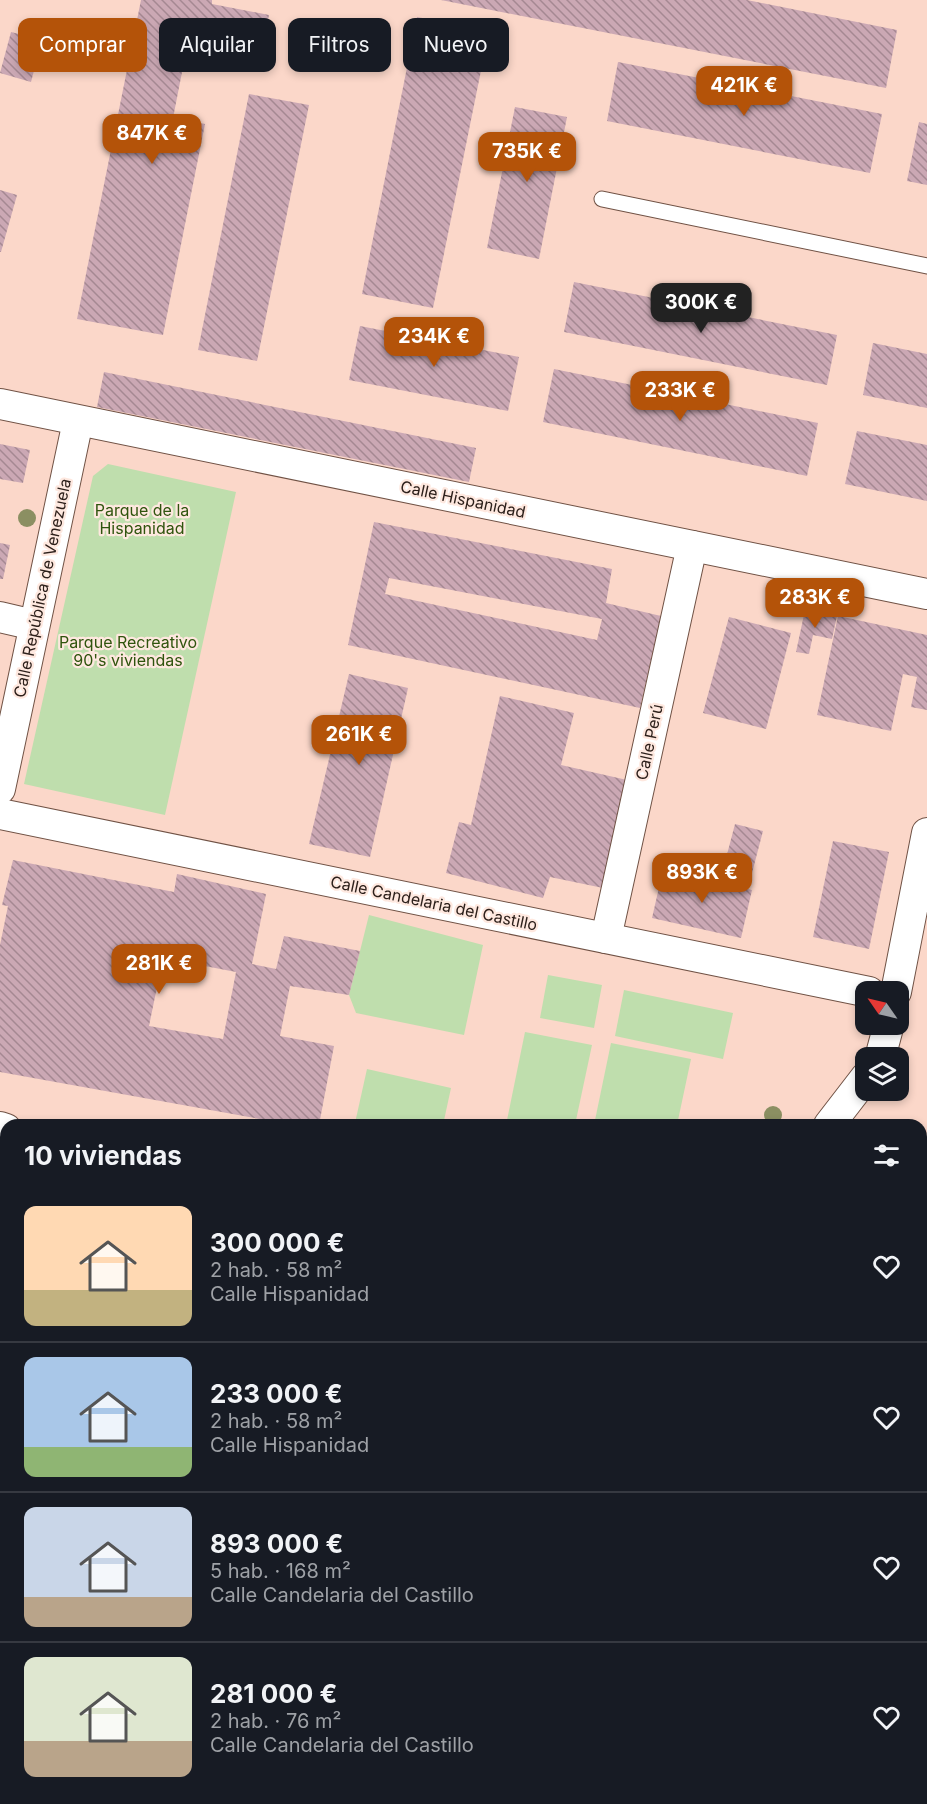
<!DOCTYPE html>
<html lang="es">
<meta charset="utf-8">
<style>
:root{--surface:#171b24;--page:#242831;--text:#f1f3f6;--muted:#9ea1a6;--line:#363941;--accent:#b45309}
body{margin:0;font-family:Inter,sans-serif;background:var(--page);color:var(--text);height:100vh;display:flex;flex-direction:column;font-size:22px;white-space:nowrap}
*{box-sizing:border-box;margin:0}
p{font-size:20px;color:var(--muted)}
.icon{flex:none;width:33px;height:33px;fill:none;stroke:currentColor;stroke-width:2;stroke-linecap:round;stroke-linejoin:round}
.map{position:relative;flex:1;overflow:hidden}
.drawer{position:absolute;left:0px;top:1119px;width:927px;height:686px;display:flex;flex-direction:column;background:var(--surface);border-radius:18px 18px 0 0;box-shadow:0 3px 9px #0003}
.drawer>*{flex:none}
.guide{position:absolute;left:18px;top:18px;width:600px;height:54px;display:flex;gap:12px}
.needle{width:39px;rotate:304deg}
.tools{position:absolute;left:855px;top:981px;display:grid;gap:12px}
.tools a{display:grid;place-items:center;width:54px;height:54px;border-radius:12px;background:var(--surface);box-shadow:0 3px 9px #0003;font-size:30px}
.price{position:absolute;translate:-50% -51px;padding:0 14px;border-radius:12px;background:var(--accent);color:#fff;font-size:20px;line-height:39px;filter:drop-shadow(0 2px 3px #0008)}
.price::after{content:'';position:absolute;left:50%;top:36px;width:18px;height:14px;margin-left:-9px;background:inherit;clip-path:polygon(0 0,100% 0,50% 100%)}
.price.active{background:#222;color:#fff}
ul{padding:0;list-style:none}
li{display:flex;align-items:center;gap:18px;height:150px;padding:0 24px}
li+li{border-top:2px solid var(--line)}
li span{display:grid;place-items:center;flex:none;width:168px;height:120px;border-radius:12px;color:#555}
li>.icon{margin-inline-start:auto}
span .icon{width:72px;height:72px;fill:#fffc;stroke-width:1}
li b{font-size:26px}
h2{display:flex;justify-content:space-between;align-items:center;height:72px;padding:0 24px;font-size:26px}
.chip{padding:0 21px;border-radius:12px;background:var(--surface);box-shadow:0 3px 9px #0003;font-size:21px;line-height:54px}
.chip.active{background:var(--accent);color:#fff}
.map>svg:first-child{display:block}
.green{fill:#bfdead}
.building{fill:url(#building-back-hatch);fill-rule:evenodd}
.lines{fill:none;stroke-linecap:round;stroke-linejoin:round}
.lane-casing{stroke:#705245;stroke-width:17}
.street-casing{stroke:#705245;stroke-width:32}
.lane{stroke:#fff;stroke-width:15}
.street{stroke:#fff;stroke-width:30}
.tree{fill:#8b8f62}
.labels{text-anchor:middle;stroke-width:4.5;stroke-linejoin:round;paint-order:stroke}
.street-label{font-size:16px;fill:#2d201b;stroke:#fee8df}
.park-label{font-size:16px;fill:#2f540d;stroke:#fee8df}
</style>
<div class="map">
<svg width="927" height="1804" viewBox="0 0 927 1804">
<defs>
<pattern id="building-back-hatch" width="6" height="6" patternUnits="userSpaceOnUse" patternTransform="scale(1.5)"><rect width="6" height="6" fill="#cba8b4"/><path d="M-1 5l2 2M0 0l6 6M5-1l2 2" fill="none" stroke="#a58892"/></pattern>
</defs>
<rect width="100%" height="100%" fill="#fbd7c9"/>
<g class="green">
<path d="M 108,464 L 236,492 L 165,815 L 24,784 L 93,476 Z"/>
<path d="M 369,915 L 483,945 L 464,1035 L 356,1013 L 349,995 Z"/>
<path d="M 548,975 L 602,985 L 594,1028 L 540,1018 Z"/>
<path d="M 624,990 L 733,1013 L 723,1059 L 615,1036 Z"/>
<path d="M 525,1032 L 592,1045 L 575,1125 L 506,1125 Z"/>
<path d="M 611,1043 L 691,1059 L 677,1125 L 594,1125 Z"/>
<path d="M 367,1069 L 451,1088 L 443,1125 L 363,1125 L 355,1123 Z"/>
</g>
<g class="building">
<path d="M 141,0 L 212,0 L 212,4 L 269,15 L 265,34 L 248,30 L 247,38 L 217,32 L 211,62 L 185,57 L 173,118 L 205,124 L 163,335 L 77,319 Z"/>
<path d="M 441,0 L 747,0 L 897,30 L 886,88 Z"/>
<path d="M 417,17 L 489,31 L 433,308 L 362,294 Z"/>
<path d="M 11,32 L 42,40 L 31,82 L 0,73 Z"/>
<path d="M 618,62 L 882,114 L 870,173 L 607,121 Z"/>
<path d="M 249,94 L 309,105 L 257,361 L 198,350 Z"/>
<path d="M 515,107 L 567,117 L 539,259 L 487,248 Z"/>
<path d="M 919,122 L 927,124 L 927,185 L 907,181 Z"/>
<path d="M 0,190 L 17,195 L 1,252 L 0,252 Z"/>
<path d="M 574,282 L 837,335 L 827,385 L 564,332 Z"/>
<path d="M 360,326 L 519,357 L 508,411 L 349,380 Z"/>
<path d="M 873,343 L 927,354 L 927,408 L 863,395 Z"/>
<path d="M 554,369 L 818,423 L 807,476 L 543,422 Z"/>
<path d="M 104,372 L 476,448 L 469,482 L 97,407 Z"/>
<path d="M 857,431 L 927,445 L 927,501 L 845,484 Z"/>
<path d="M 0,444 L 30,450 L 23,483 L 0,479 Z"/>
<path d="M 374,522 L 612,569 L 606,603 L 661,616 L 640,708 L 348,645 ZM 389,578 L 602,619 L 597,640 L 385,594 Z"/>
<path d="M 0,543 L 10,545 L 3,579 L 0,579 Z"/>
<path d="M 805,610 L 837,616 L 832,639 L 813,635 L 809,654 L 796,652 Z"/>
<path d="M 838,616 L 927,635 L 927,710 L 911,707 L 917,677 L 903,674 L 891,731 L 817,715 Z"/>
<path d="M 729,617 L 791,633 L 766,729 L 703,713 Z"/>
<path d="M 349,674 L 408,688 L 370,857 L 309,844 Z"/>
<path d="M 500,696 L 574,713 L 561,765 L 627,780 L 603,888 L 550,877 L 543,898 L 446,873 L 459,822 L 471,825 Z"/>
<path d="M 735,824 L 763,831 L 752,873 L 724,866 Z"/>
<path d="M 833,841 L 889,852 L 869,949 L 813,937 Z"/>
<path d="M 13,860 L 174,892 L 177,874 L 266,894 L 252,964 L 276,969 L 284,936 L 360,951 L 349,995 L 290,986 L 280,1036 L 334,1046 L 319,1125 L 293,1125 L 0,1072 L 0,945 L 8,906 L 2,905 ZM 163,958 L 236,972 L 223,1039 L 149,1026 Z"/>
<path d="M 663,870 L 752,890 L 741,938 L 652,918 Z"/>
<path d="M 927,1252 L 927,1284 L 921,1283 L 921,1259 Z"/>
<path d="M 0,1298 L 6,1306 L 6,1416 L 0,1421 Z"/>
<path d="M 921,1474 L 927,1485 L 927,1560 L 921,1563 Z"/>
<path d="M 6,1491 L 6,1556 L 0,1560 L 0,1496 Z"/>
<path d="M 4,1578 L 6,1580 L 6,1662 L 1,1665 L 6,1673 L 6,1686 L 0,1688 L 0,1581 Z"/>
<path d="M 921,1632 L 927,1632 L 927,1734 L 921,1724 Z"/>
<path d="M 103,1798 L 253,1798 L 253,1799 L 238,1804 L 105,1804 Z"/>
<path d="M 357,1798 L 431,1798 L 433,1804 L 358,1804 Z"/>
<path d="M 464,1798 L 494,1798 L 494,1799 L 476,1804 L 466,1804 Z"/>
<path d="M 751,1798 L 805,1798 L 807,1804 L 752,1804 Z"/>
<path d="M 815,1798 L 896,1798 L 898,1804 L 816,1804 Z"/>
</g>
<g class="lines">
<g class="lane-casing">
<path id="lane" d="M 602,199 L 927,266"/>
</g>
<g class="street-casing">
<g id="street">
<path d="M 0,404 L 927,594"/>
<path d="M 0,617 L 34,625"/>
<path d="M 0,789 L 78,421"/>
<path d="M 0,814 L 869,992"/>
<path d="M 606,938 L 692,546"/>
<path d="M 896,992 L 927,833"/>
<path d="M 880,1058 L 889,1024"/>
<path d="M 829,1125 L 866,1077"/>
<path d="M 0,1127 L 6,1129"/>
<path d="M 0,1157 L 6,1153"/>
<path d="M 921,1204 L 927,1197"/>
<path d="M 0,1260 L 6,1268"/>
<path d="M 0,1432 L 6,1427"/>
<path d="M 921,1441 L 927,1451"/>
<path d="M 0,1714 L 6,1712"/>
<path d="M 921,1785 L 927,1797"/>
</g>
</g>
<use href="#lane" class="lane"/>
<use href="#street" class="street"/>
</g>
<g class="tree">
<circle cx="27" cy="518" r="9"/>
<circle cx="773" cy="1115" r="9"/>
</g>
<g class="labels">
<g class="street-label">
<text transform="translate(463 499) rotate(12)" y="6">Calle Hispanidad</text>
<text transform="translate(42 588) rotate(-78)" y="6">Calle República de Venezuela</text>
<text transform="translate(649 742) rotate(-78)" y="6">Calle Perú</text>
<text transform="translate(434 903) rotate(12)" y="6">Calle Candelaria del Castillo</text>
</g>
<g class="park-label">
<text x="142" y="516">Parque de la<tspan x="142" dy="18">Hispanidad</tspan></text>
<text x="128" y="648">Parque Recreativo<tspan x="128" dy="18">90's viviendas</tspan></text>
</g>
</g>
</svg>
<div class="tools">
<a><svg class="needle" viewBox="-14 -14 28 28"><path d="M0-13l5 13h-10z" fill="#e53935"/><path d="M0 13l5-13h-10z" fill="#9ea1a6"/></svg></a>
<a><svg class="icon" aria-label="layers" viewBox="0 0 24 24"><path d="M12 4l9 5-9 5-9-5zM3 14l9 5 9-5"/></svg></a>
</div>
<b class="price" style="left:744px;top:117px">421K €</b>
<b class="price" style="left:152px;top:165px">847K €</b>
<b class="price" style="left:527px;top:183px">735K €</b>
<b class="price active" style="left:701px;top:334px">300K €</b>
<b class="price" style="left:434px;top:368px">234K €</b>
<b class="price" style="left:680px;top:422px">233K €</b>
<b class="price" style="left:815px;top:629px">283K €</b>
<b class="price" style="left:359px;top:766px">261K €</b>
<b class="price" style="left:702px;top:904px">893K €</b>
<b class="price" style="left:159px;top:995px">281K €</b>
<div class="guide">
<a class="chip active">Comprar</a>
<a class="chip">Alquilar</a>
<a class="chip">Filtros</a>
<a class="chip">Nuevo</a>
</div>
<section class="drawer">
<h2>10 viviendas<svg class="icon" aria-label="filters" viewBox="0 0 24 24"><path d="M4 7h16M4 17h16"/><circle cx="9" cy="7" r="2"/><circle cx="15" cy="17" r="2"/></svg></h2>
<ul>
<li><span style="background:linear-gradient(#ffd9b3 70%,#c2b280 0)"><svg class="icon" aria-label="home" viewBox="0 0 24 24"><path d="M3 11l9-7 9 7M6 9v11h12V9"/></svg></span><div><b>300 000 €</b><p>2 hab. · 58 m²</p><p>Calle Hispanidad</p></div><svg class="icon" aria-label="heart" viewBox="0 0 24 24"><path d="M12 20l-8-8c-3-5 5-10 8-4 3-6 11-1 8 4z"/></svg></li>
<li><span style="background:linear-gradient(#a9c7e8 75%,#8fb573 0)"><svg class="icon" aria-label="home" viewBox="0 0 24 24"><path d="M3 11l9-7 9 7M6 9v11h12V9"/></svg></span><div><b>233 000 €</b><p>2 hab. · 58 m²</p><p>Calle Hispanidad</p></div><svg class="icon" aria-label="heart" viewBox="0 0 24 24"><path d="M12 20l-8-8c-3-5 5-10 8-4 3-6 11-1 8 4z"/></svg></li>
<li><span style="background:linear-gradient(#c9d6e8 75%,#b9a48a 0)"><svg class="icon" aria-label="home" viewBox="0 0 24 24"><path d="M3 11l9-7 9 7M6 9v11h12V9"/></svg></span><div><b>893 000 €</b><p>5 hab. · 168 m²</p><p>Calle Candelaria del Castillo</p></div><svg class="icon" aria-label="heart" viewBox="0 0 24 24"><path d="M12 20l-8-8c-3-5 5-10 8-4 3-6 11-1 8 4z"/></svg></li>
<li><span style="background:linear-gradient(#dfe7d0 70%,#b9a48a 0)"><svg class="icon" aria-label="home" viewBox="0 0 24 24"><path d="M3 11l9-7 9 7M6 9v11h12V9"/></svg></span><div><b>281 000 €</b><p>2 hab. · 76 m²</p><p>Calle Candelaria del Castillo</p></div><svg class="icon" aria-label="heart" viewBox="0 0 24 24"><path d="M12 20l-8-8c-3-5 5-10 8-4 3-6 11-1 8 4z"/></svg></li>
</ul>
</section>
</div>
